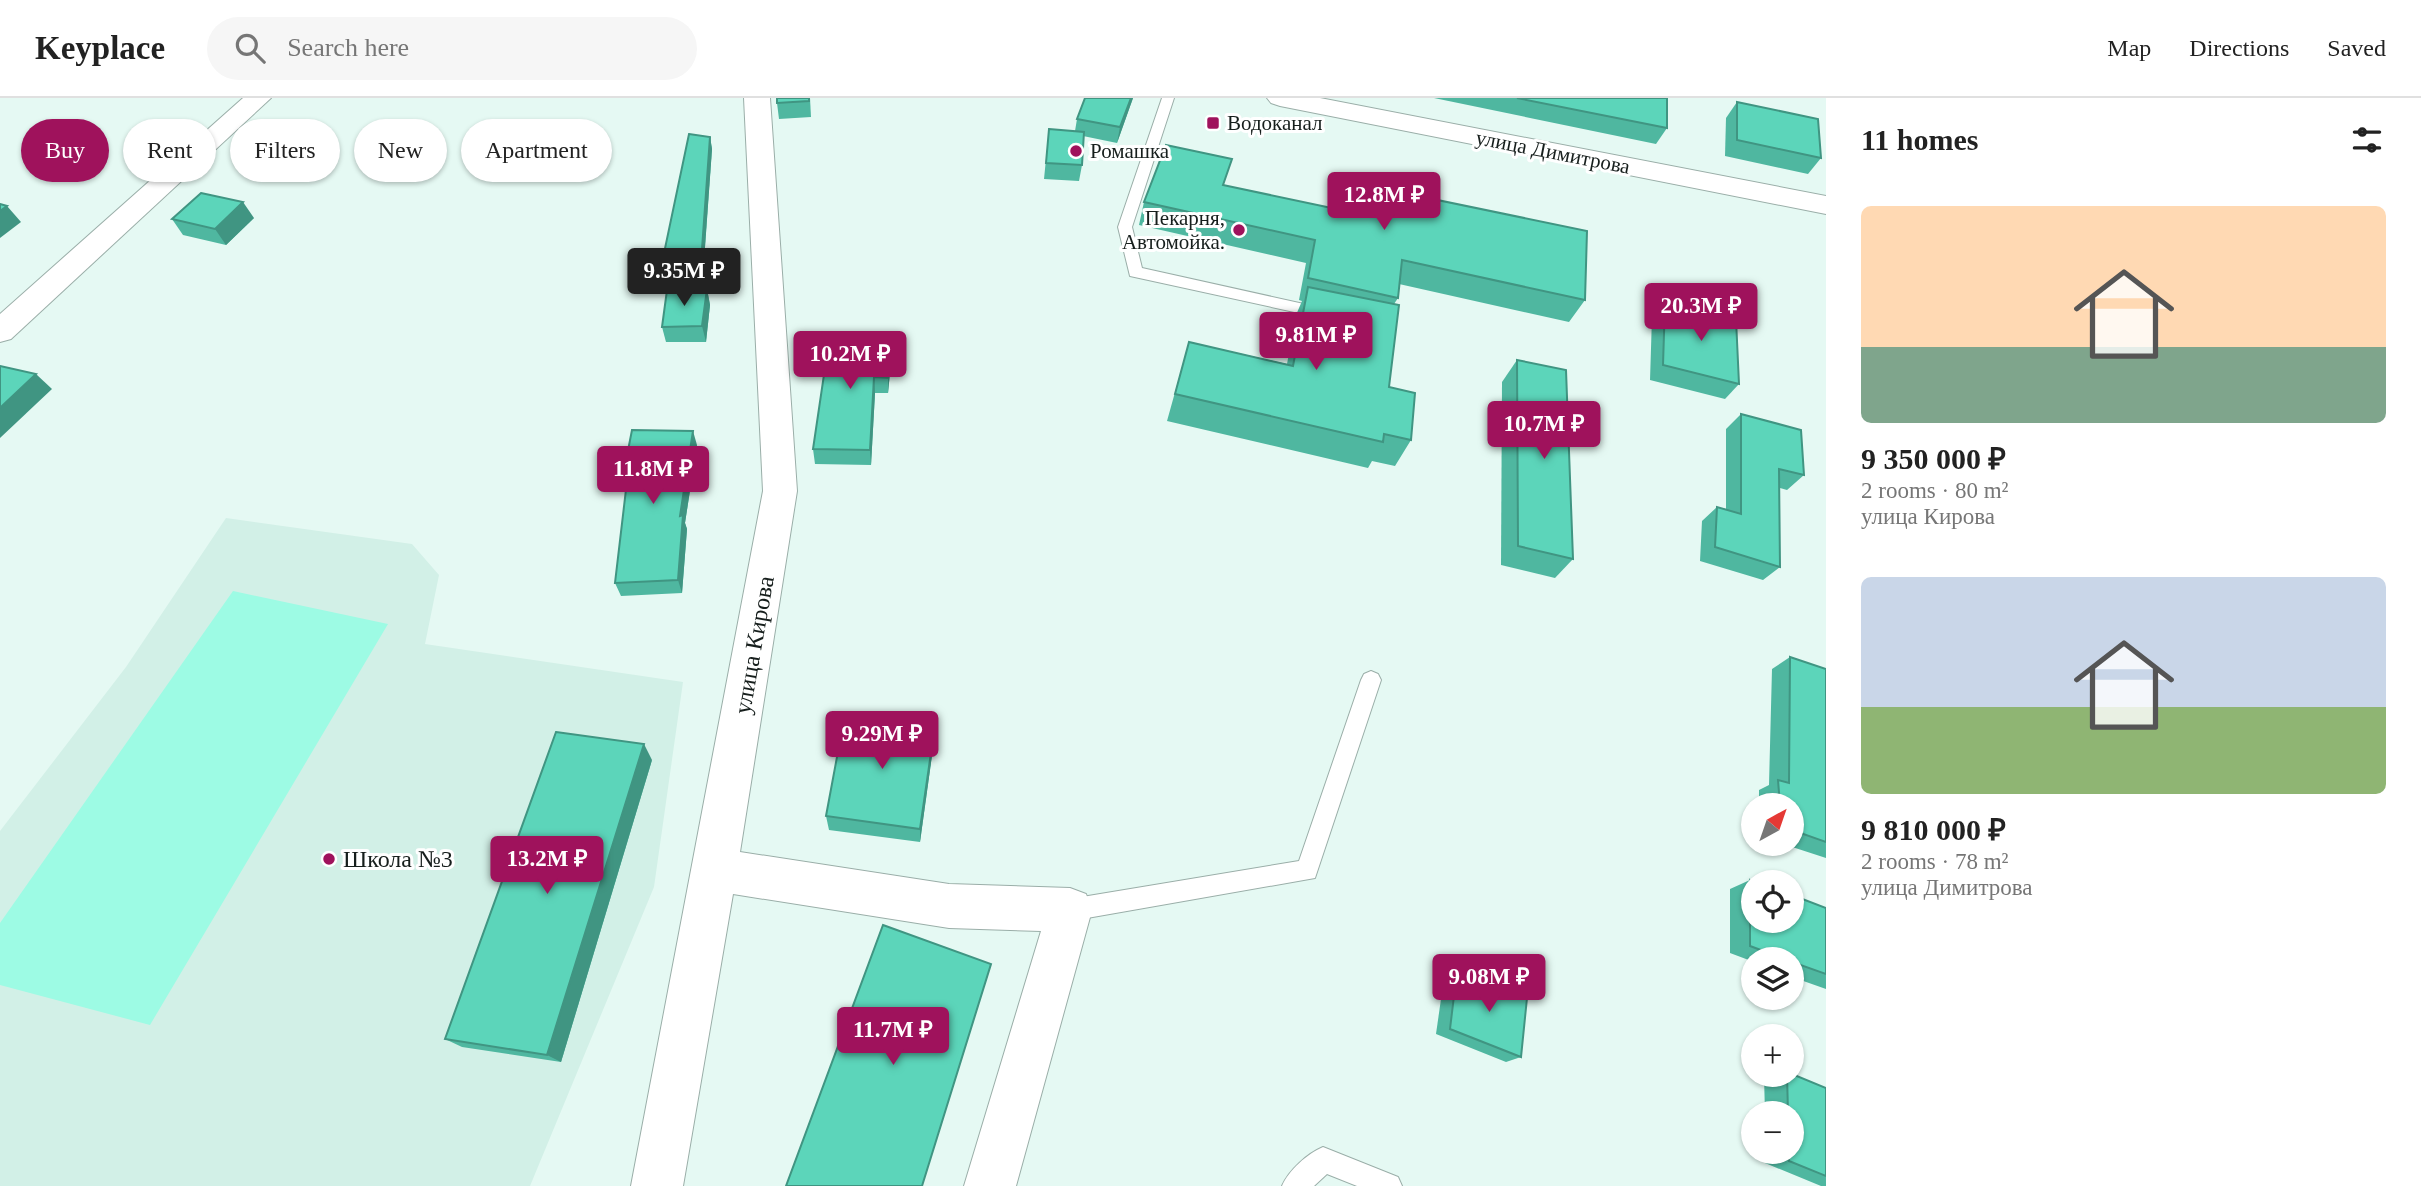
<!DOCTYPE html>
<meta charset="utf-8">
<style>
:root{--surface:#fff;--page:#f6f6f6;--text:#222;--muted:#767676;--line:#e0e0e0;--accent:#9f125c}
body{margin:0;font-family:Georgia,serif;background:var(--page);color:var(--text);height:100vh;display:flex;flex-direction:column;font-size:26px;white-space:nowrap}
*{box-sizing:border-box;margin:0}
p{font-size:23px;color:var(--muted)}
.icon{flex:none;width:38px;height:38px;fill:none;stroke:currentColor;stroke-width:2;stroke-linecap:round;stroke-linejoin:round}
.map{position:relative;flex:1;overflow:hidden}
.details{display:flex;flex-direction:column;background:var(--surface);width:595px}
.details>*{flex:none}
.guide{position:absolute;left:21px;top:21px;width:665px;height:63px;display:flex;gap:14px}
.needle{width:46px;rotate:40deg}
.tools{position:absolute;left:1741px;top:695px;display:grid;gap:14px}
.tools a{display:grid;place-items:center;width:63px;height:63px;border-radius:50%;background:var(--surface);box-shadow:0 2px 5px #0004;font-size:35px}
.price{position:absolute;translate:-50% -60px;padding:0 16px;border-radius:7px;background:var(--accent);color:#fff;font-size:23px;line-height:46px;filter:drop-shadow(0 2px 4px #0008)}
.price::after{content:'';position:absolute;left:50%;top:42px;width:21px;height:16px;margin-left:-10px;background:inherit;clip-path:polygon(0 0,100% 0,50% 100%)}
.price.selected{background:#222;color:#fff}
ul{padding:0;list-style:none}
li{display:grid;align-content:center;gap:14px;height:371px;padding:0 35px}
li span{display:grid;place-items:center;height:217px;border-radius:10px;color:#555}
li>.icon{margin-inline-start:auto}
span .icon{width:126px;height:126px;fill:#fffc;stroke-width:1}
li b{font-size:30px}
h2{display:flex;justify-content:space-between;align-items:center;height:84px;padding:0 35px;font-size:30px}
.tag{padding:0 24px;border-radius:32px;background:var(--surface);box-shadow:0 2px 5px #0004;font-size:24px;line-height:63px}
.tag.selected{background:var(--accent);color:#fff}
header{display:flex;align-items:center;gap:42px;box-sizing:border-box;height:98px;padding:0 35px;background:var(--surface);border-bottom:2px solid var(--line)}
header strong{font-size:33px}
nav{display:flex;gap:38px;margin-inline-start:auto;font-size:24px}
.search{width:490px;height:63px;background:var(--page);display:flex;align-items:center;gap:18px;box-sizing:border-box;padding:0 24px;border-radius:38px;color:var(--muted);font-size:26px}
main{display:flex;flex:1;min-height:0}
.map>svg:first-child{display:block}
.built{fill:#d2f0e7}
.green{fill:#9dfbe4}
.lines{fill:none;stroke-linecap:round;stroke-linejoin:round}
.service-casing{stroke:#9aaea8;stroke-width:2}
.minor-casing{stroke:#9aaea8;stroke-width:2}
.tertiary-casing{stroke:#9aaea8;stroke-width:2}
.secondary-casing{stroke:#9aaea8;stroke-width:2}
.service{fill:#fff;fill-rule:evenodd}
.minor{fill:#fff;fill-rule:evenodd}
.tertiary{fill:#fff;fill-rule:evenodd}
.secondary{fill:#fff;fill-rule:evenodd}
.wall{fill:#4fb7a0}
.shaded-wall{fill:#409582}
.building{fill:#5cd5ba;stroke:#409582;stroke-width:2}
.poi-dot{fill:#9f125c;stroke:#fff;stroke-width:2.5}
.labels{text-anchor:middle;stroke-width:6;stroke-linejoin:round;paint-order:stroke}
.far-poi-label{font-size:21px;fill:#161e1c;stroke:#fff;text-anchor:start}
.far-street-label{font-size:21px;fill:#161e1c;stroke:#fff}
.street-label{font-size:24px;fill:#161e1c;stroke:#fff}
.poi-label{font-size:24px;fill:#161e1c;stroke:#fff;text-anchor:start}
</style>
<header>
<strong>Keyplace</strong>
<div class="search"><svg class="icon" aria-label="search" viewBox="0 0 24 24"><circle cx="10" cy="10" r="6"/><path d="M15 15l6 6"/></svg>Search here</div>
<nav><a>Map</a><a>Directions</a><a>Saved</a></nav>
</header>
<main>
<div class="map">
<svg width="1826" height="1088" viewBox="0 0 1826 1088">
<rect width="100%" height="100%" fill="#e5f9f3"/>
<path class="built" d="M 226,420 L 412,446 L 439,477 L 425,546 L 683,584 L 654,789 L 530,1088 L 0,1088 L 0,733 L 126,569 Z"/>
<path class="green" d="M 233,493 L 388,526 L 150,927 L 0,887 L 0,825 Z"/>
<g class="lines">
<g class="service-casing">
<g id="service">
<path d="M 1162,0 L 1174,0 L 1132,129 L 1142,170 L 1322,210 L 1330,215 L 1327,219 L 1322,220 L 1130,178 L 1118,129 Z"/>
<path d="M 1371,573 L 1378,576 L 1381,582 L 1315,780 L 1070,823 L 1062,820 L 1059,812 L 1062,804 L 1070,801 L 1299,763 L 1361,582 L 1364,576 Z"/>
<path d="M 1323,1049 L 1398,1079 L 1402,1088 L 1357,1088 L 1327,1076 L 1314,1088 L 1282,1088 C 1289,1072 1307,1056 1323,1049 Z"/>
</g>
</g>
<g class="minor-casing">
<path id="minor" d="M 744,0 L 770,0 L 797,393 L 740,754 L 949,786 L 1070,790 L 1086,796 L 1092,812 L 1016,1088 L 964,1088 L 1041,833 L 949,830 L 733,796 L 683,1088 L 631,1088 L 763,393 Z"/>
</g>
<g class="tertiary-casing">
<path id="tertiary" d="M 1267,0 L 1320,0 L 1826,98 L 1826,116 L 1280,8 L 1271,5 Z"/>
</g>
<g class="secondary-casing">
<path id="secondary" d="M 243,0 L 271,0 L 11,241 L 0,244 L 0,216 Z"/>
</g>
<use href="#service" class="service"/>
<use href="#minor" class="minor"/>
<use href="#tertiary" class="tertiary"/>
<use href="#secondary" class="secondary"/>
</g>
<g class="wall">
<path d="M 810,0 L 811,19 L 779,21 L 777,5 Z"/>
<path d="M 1085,0 L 1133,0 L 1117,45 L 1083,38 L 1082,67 L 1079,83 L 1044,81 L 1049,31 L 1075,33 L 1077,21 Z"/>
<path d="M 1434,0 L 1667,0 L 1667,30 L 1656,46 Z"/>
<path d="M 1737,4 L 1821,60 L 1808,76 L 1725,58 L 1726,20 Z"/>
<path d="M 710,39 L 712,51 L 702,191 L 662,190 L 659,179 Z"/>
<path d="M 1365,87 L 1585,202 L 1569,224 L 1399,186 L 1398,200 L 1394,206 L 1389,289 L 1411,342 L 1395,368 L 1372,363 L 1368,370 L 1167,323 L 1189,244 L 1287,266 L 1296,217 L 1302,203 L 1299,202 L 1306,165 L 1139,127 L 1144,104 L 1355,115 Z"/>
<path d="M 254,120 L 226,147 L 183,137 L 172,121 Z"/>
<path d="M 707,191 L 710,207 L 706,244 L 666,244 L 662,229 Z"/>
<path d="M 1665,204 L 1739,286 L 1725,301 L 1650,282 L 1652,219 Z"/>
<path d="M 892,254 L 888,295 L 875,295 L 871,367 L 815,366 L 813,351 Z"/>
<path d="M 1517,262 L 1573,461 L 1555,480 L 1501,467 L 1502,284 Z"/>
<path d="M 1741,316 L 1804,377 L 1787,392 L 1780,390 L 1780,469 L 1763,482 L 1700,463 L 1702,423 L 1717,409 L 1726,411 L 1726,331 Z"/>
<path d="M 697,347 L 685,425 L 687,431 L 682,495 L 621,498 L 615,485 L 626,394 L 622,383 Z"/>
<path d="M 1790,559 L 1826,571 L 1826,760 L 1783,746 L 1792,746 L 1792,707 L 1759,707 L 1759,692 L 1769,687 L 1772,571 Z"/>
<path d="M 934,643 L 920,744 L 829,732 L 826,718 Z"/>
<path d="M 652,662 L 561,964 L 462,949 L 445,941 Z"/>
<path d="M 1750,782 L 1826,810 L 1826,891 L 1792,879 L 1792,861 L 1754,861 L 1754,864 L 1730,855 L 1730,791 Z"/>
<path d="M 1457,873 L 1521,959 L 1506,964 L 1436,936 L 1444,880 Z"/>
<path d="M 1778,976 L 1792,976 L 1826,990 L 1826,1088 L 1821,1088 L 1765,1065 L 1765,1054 L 1792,1054 L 1792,1015 L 1765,1015 L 1764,979 Z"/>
</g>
<g class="shaded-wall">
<path d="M 1131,0 L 1133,0 L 1117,45 L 1120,29 Z"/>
<path d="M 710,39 L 712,51 L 702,191 L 700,179 Z"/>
<path d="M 243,104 L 254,120 L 226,147 L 215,131 Z"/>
<path d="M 7,108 L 21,124 L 0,140 L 0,113 Z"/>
<path d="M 707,191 L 710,207 L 706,244 L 702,228 Z"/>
<path d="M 891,239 L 892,254 L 888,295 L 888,280 Z"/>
<path d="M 36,276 L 52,291 L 0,340 L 0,310 Z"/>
<path d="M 874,279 L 875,295 L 871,367 L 870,352 Z"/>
<path d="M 693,333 L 697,347 L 685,425 L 687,431 L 682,495 L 678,482 L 680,418 Z"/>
<path d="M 935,627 L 934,643 L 920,744 L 920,731 Z"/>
<path d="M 644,646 L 652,662 L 561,964 L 547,957 Z"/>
</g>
<g class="building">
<path d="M 777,0 L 809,0 L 809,3 L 777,5 Z"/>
<path d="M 1085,0 L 1131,0 L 1120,29 L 1077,21 Z"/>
<path d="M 1517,0 L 1667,0 L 1667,30 Z"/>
<path d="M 1737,4 L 1818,21 L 1821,60 L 1737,42 Z"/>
<path d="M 1049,31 L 1084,34 L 1082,67 L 1046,65 Z"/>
<path d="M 689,36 L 710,39 L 700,179 L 659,179 Z"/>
<path d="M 1166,47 L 1232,61 L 1223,87 L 1360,116 L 1365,87 L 1587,133 L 1585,202 L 1402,162 L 1398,200 L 1308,180 L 1315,142 L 1144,104 Z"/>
<path d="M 201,95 L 243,104 L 215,131 L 172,121 Z"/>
<path d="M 0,106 L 7,108 L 0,113 Z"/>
<path d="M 1308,189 L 1399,207 L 1389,289 L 1415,295 L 1411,342 L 1384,336 L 1383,344 L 1175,296 L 1189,244 L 1293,268 Z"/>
<path d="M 707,191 L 702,228 L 662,229 L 667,192 Z"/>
<path d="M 1665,204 L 1736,221 L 1739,286 L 1663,267 Z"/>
<path d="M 830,236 L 891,239 L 888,280 L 874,279 L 870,352 L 813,351 Z"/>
<path d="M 1517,262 L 1566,272 L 1573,461 L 1518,448 Z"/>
<path d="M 0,268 L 36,276 L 0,310 Z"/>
<path d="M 1741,316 L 1801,332 L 1804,377 L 1779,371 L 1780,469 L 1715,449 L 1717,409 L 1741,416 Z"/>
<path d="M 632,332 L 693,333 L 680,418 L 683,417 L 678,482 L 615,485 L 627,383 L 622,383 Z"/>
<path d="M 1790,559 L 1826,571 L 1826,744 L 1792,732 L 1792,707 L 1780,707 L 1778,682 L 1789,685 Z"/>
<path d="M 845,616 L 935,627 L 920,731 L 826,718 Z"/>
<path d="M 556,634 L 644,646 L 547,957 L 445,941 Z"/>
<path d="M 1750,782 L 1755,784 L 1754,784 L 1754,822 L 1792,822 L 1792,797 L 1826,810 L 1826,876 L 1792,864 L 1792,861 L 1785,861 L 1750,848 Z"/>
<path d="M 883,827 L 991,866 L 922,1088 L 786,1088 Z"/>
<path d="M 1457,873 L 1527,900 L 1521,959 L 1450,931 Z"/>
<path d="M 1787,976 L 1792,976 L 1826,990 L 1826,1078 L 1789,1063 L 1789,1054 L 1792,1054 L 1792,1015 L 1788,1015 Z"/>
</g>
<g class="poi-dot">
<rect x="1206" y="18" width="14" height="14" rx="3.5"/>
<circle cx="1076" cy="53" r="7"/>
<circle cx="1239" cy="132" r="7"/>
<circle cx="329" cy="761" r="7"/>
</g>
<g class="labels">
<g class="far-poi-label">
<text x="1227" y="32">Водоканал</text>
<text x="1090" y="60">Ромашка</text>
<text x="1225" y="127" text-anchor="end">Пекарня,<tspan x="1225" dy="24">Автомойка.</tspan></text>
</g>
<g class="far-street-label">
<text transform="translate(1553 54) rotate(11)" y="7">улица Димитрова</text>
</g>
<g class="street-label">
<text transform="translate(754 547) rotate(-80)" y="8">улица Кирова</text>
</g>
<g class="poi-label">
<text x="343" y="769">Школа №3</text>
</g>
</g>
</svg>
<div class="tools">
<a><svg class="needle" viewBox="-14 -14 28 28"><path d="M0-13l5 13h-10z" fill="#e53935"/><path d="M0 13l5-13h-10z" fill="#767676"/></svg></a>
<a><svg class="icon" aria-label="locate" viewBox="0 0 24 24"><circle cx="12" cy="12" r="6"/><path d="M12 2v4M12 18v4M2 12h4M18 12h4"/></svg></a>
<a><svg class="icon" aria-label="layers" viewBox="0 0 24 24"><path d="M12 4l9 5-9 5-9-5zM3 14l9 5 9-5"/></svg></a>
<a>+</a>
<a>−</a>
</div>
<b class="price" style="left:1384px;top:134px">12.8M ₽</b>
<b class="price selected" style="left:684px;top:210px">9.35M ₽</b>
<b class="price" style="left:1701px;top:245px">20.3M ₽</b>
<b class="price" style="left:1316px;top:274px">9.81M ₽</b>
<b class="price" style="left:850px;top:293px">10.2M ₽</b>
<b class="price" style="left:1544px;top:363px">10.7M ₽</b>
<b class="price" style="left:653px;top:408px">11.8M ₽</b>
<b class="price" style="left:882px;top:673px">9.29M ₽</b>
<b class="price" style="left:547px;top:798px">13.2M ₽</b>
<b class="price" style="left:1489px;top:916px">9.08M ₽</b>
<b class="price" style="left:893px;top:969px">11.7M ₽</b>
<div class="guide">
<a class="tag selected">Buy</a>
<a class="tag">Rent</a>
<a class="tag">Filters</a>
<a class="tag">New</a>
<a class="tag">Apartment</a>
</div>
</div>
<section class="details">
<h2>11 homes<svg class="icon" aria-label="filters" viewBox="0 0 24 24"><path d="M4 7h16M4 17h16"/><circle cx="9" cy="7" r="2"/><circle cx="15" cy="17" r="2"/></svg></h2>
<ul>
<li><span style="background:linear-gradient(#ffd9b3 65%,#7fa58c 0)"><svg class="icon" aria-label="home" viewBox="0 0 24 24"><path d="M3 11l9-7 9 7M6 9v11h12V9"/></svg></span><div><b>9 350 000 ₽</b><p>2 rooms · 80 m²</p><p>улица Кирова</p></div></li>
<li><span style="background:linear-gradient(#c9d6e8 60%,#8fb573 0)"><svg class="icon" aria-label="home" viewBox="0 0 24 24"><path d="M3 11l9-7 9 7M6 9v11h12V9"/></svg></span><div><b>9 810 000 ₽</b><p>2 rooms · 78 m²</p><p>улица Димитрова</p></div></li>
</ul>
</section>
</main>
